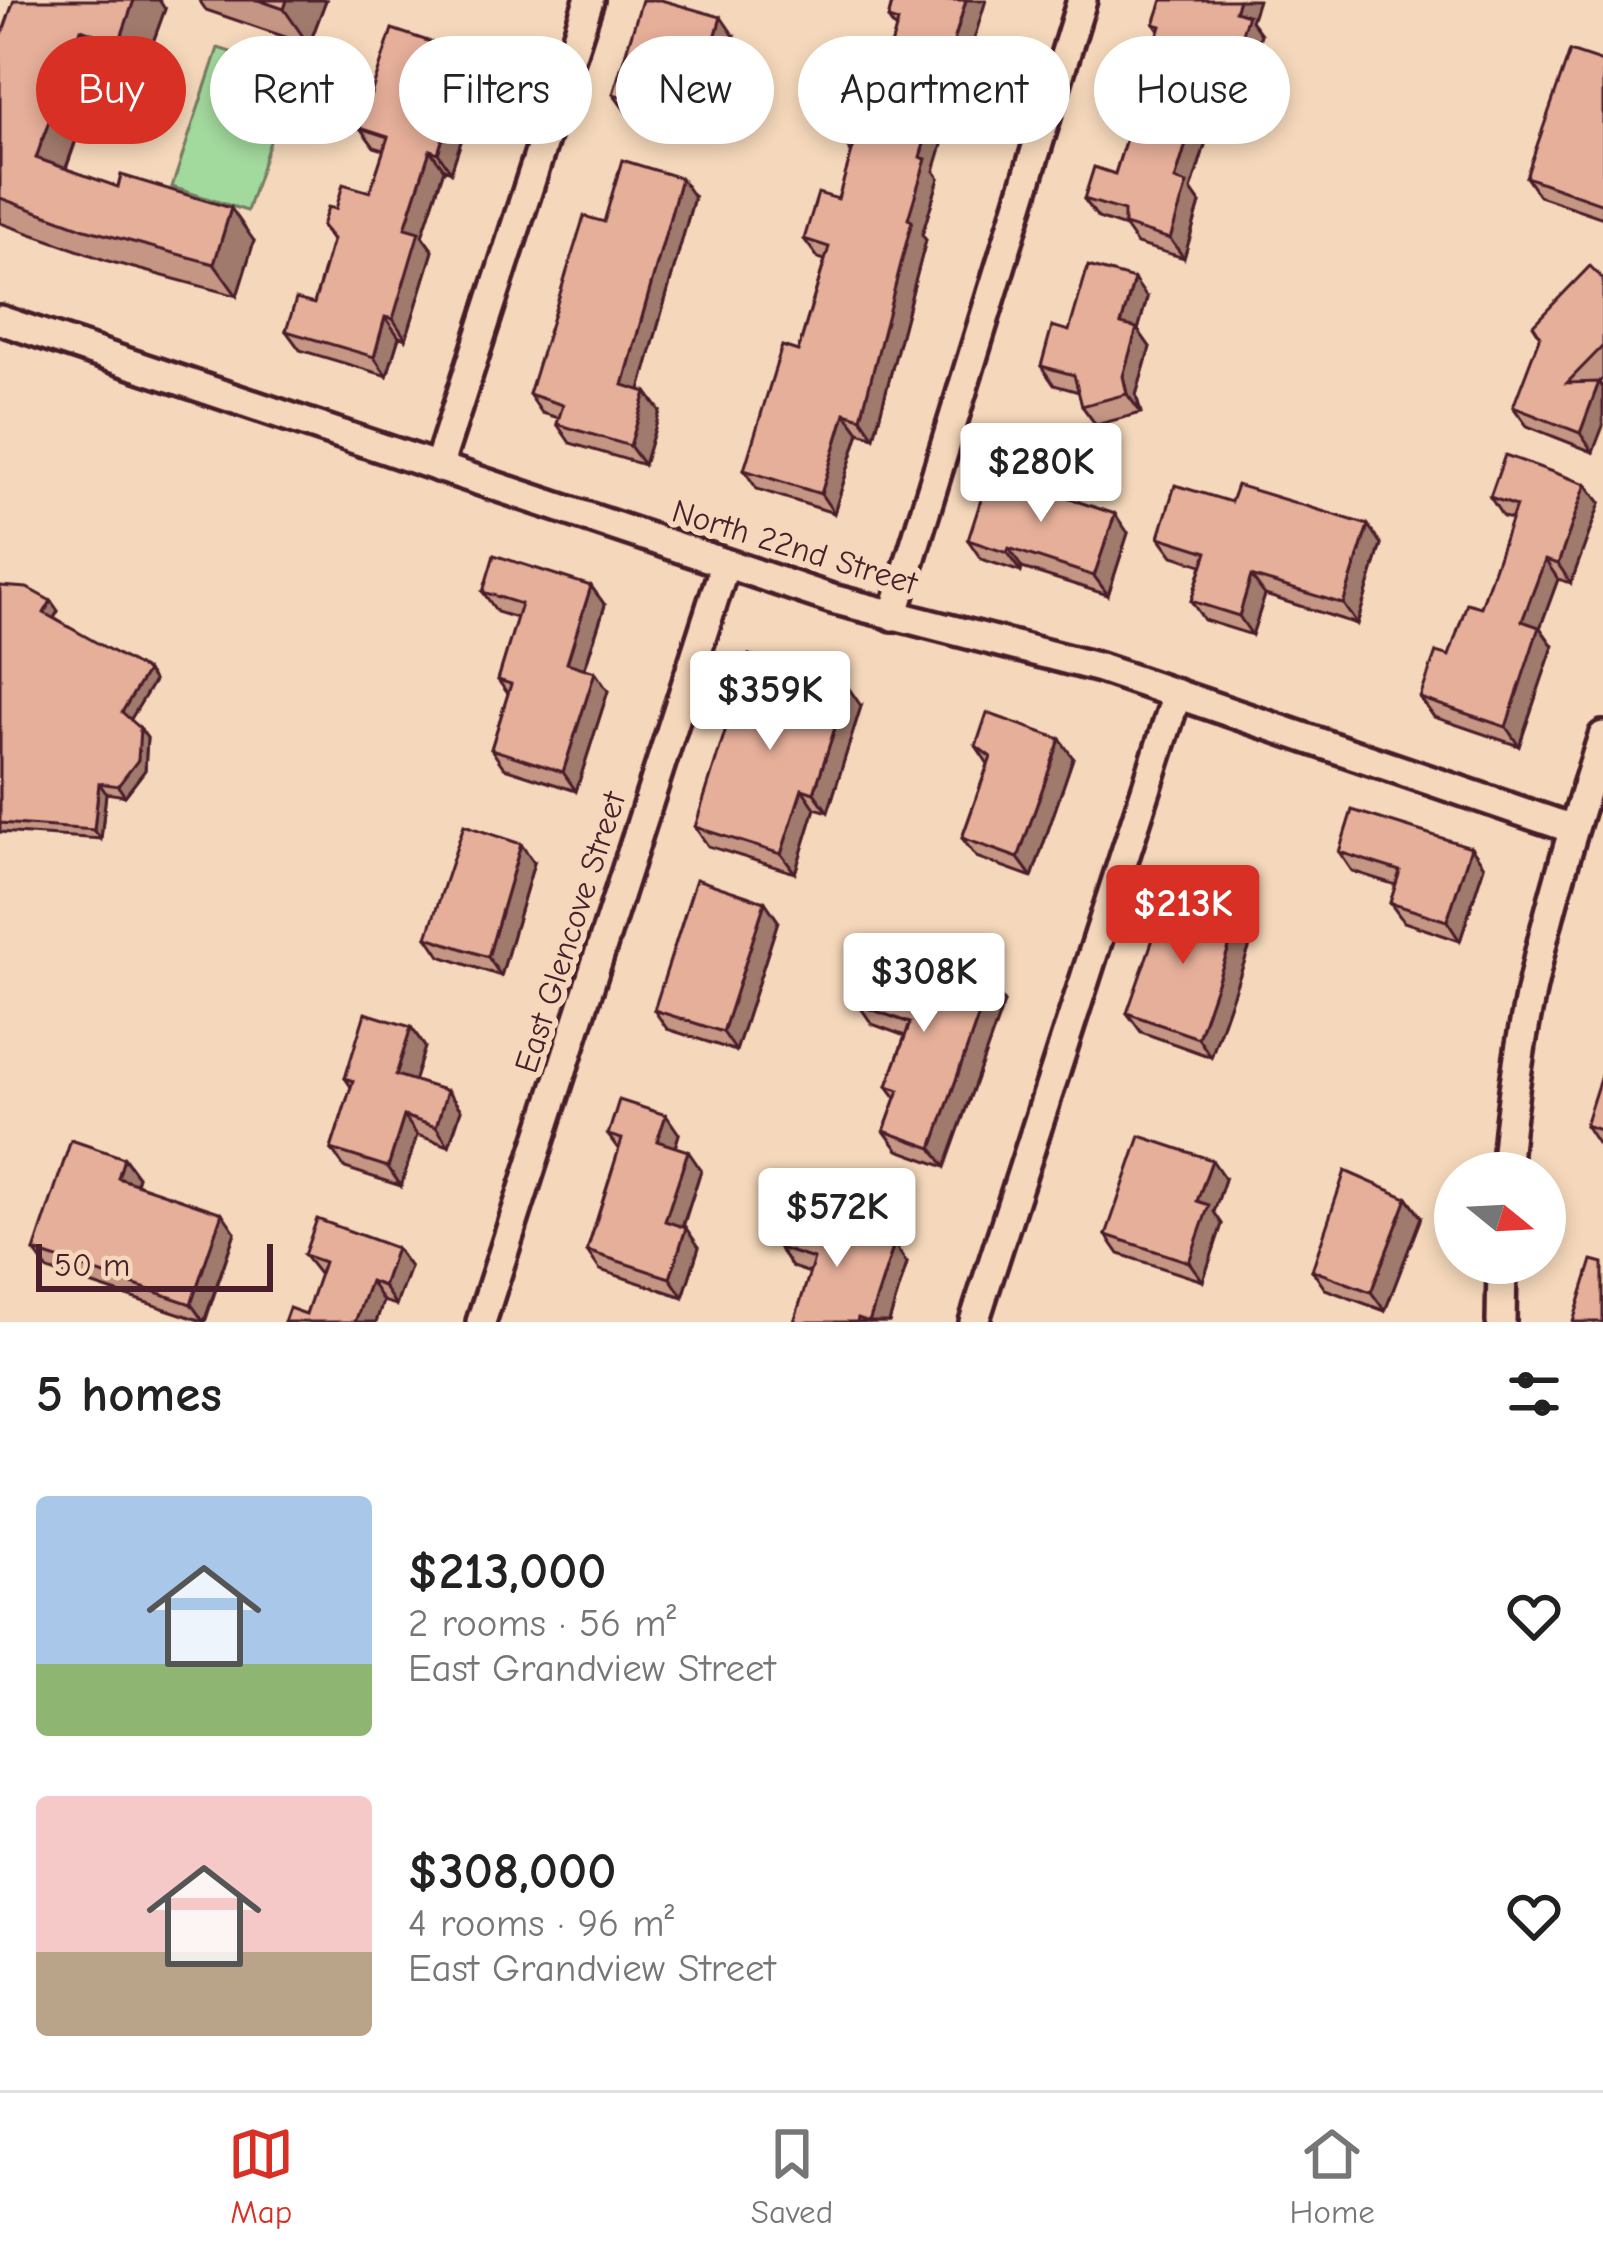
<!DOCTYPE html>
<meta charset="utf-8">
<style>
:root{--surface:#fff;--page:#f2f2f2;--text:#222;--muted:#767676;--line:#e0e0e0;--accent:#d93025}
body{margin:0;font-family:"Comic Neue",sans-serif;background:var(--page);color:var(--text);height:100vh;display:flex;flex-direction:column;font-size:45px;white-space:nowrap}
*{box-sizing:border-box;margin:0}
p{font-size:39px;color:var(--muted)}
.icon{flex:none;width:66px;height:66px;fill:none;stroke:currentColor;stroke-width:2;stroke-linecap:round;stroke-linejoin:round}
.map{position:relative;height:1322px;overflow:hidden}
.details{display:flex;flex-direction:column;background:var(--surface);flex:1}
.details>*{flex:none}
.hud{position:absolute;left:36px;top:36px;width:1533px;height:108px;display:flex;gap:24px}
.needle{width:78px;rotate:108deg}
.fabs{position:absolute;left:1434px;top:1152px;display:grid;gap:24px}
.fabs a{display:grid;place-items:center;width:132px;height:132px;border-radius:50%;background:var(--surface);box-shadow:0 6px 18px #0003;font-size:60px}
.scale{position:absolute;left:36px;bottom:30px;width:237px;box-sizing:border-box;padding-left:12px;border:6px solid #4a1f2b;border-top:0;font-size:33px;line-height:42px;white-space:nowrap;color:#4a1f2b;-webkit-text-stroke:9px #f5d8bb;paint-order:stroke}
.price{position:absolute;translate:-50% -102px;padding:0 27px;border-radius:12px;background:#fff;color:#222;font-size:39px;line-height:78px;filter:drop-shadow(0 3px 6px #0008)}
.price::after{content:'';position:absolute;left:50%;top:72px;width:36px;height:27px;margin-left:-18px;background:inherit;clip-path:polygon(0 0,100% 0,50% 100%)}
.price.active{background:var(--accent);color:#fff}
ul{padding:0;list-style:none}
li{display:flex;align-items:center;gap:36px;height:300px;padding:0 36px}
li span{display:grid;place-items:center;flex:none;width:336px;height:240px;border-radius:12px;color:#555}
li>.icon{margin-inline-start:auto}
span .icon{width:144px;height:144px;fill:#fffc;stroke-width:1}
li b{font-size:51px}
h2{display:flex;justify-content:space-between;align-items:center;height:144px;padding:0 36px;font-size:51px}
.tag{padding:0 42px;border-radius:54px;background:var(--surface);box-shadow:0 6px 18px #0003;font-size:42px;line-height:108px}
.tag.active{background:var(--accent);color:#fff}
.menu{display:flex;justify-content:space-around;align-items:center;height:168px;border-top:3px solid var(--line);background:var(--surface);font-size:33px;color:var(--muted)}
.menu a{display:grid;justify-items:center;gap:6px}
.menu .active{color:var(--accent)}
.map>svg:first-child{display:block}
.green{fill:#a2d99d;stroke:#767c64;stroke-width:3}
.lines{fill:none;stroke-linecap:round;stroke-linejoin:round}
.street-casing{stroke:#4a1f2b;stroke-width:36}
.street{stroke:#f5d8bb;stroke-width:27}
.wall{fill:#c59684;stroke:#4a1f2b;stroke-width:3}
.shaded-wall{fill:#a07a6c;stroke:#4a1f2b;stroke-width:3}
.building{fill:#e5af9a;stroke:#4a1f2b;stroke-width:3}
.labels{text-anchor:middle;stroke-width:12;stroke-linejoin:round;paint-order:stroke}
.street-label{font-size:33px;fill:#4a1f2b;stroke:#f5d8bb}
</style>
<div class="map">
<svg width="1603" height="1322" viewBox="0 0 1603 1322">
<rect width="100%" height="100%" fill="#f5d8bb"/>
<filter id="ink" filterUnits="userSpaceOnUse"><feTurbulence type="fractalNoise" baseFrequency=".00833" numOctaves="2"/><feDisplacementMap in="SourceGraphic" scale="24" xChannelSelector="R" yChannelSelector="G"/><feConvolveMatrix kernelMatrix="1 2 1 2 8 2 1 2 1" color-interpolation-filters="sRGB"/></filter>
<g filter="url(#ink)">
<path class="green" d="M 218,48 L 293,72 L 247,211 L 172,187 Z"/>
<g class="lines">
<g class="street-casing">
<g id="street">
<path d="M 0,320 L 832,599 L 1100,668 L 1573,829"/>
<path d="M 438,467 L 589,0"/>
<path d="M 893,616 L 1082,0"/>
<path d="M 1505,1173 C 1518,1009 1553,890 1603,736"/>
<path d="M 481,1322 L 725,564"/>
<path d="M 974,1322 L 1177,694"/>
<path d="M 1501,1322 L 1502,1263"/>
</g>
</g>
<use href="#street" class="street"/>
</g>
<g class="wall">
<path d="M 199,0 L 326,0 L 309,45 L 206,10 Z"/>
<path d="M 893,0 L 934,171 L 939,178 L 922,235 L 926,240 L 874,437 L 859,432 L 834,513 L 757,489 L 744,470 L 798,351 L 825,260 L 818,258 L 804,239 L 838,199 L 852,154 L 843,141 L 879,87 L 896,30 L 888,19 Z"/>
<path d="M 165,9 L 141,75 L 104,61 L 66,169 L 254,241 L 237,296 L 108,261 L 0,223 L 0,40 Z"/>
<path d="M 1251,21 L 1261,34 L 1236,112 L 1217,106 L 1191,190 L 1200,203 L 1184,258 L 1137,244 L 1125,227 L 1098,218 L 1084,199 L 1115,174 L 1159,31 L 1154,24 Z"/>
<path d="M 734,36 L 706,136 L 627,113 L 613,94 Z"/>
<path d="M 470,55 L 483,74 L 451,172 L 444,169 L 422,236 L 433,251 L 406,339 L 399,337 L 387,376 L 300,350 L 286,331 L 314,304 L 332,241 L 322,226 L 336,209 L 370,192 L 384,150 L 374,147 L 360,128 Z"/>
<path d="M 1603,62 L 1603,218 L 1539,196 L 1526,177 Z"/>
<path d="M 694,197 L 640,390 L 646,392 L 660,411 L 644,465 L 570,443 L 557,424 L 559,418 L 542,413 L 529,394 L 604,222 Z"/>
<path d="M 1603,279 L 1603,379 L 1599,382 L 1593,452 L 1527,426 L 1513,407 Z"/>
<path d="M 1147,298 L 1138,330 L 1150,347 L 1136,395 L 1141,413 L 1096,425 L 1082,406 L 1079,392 L 1054,385 L 1041,366 Z"/>
<path d="M 1490,497 L 1600,503 L 1571,583 L 1558,579 L 1540,628 L 1553,646 L 1519,746 L 1434,717 L 1420,698 L 1481,607 L 1512,519 L 1503,517 Z"/>
<path d="M 1231,502 L 1381,544 L 1357,624 L 1265,595 L 1252,635 L 1204,620 L 1191,601 L 1202,565 L 1173,556 L 1159,537 Z"/>
<path d="M 1128,533 L 1108,595 L 1022,568 L 1021,572 L 981,559 L 968,540 Z"/>
<path d="M 0,586 L 51,601 L 58,611 L 54,618 L 154,681 L 130,720 L 147,738 L 145,770 L 125,796 L 106,793 L 101,839 L 0,832 Z"/>
<path d="M 483,592 L 605,605 L 585,668 L 608,691 L 576,791 L 504,768 L 491,749 L 508,694 L 498,680 L 517,618 L 497,612 Z"/>
<path d="M 861,706 L 828,812 L 815,808 L 795,873 L 708,846 L 695,827 Z"/>
<path d="M 976,746 L 1073,758 L 1032,877 L 976,857 L 962,838 L 988,764 Z"/>
<path d="M 1471,847 L 1484,866 L 1460,941 L 1404,922 L 1390,903 L 1396,885 L 1352,871 L 1339,852 Z"/>
<path d="M 534,863 L 501,976 L 440,956 L 427,937 Z"/>
<path d="M 765,902 L 778,921 L 736,1051 L 667,1029 L 654,1010 Z"/>
<path d="M 1238,921 L 1252,940 L 1211,1057 L 1141,1032 L 1127,1013 Z"/>
<path d="M 990,983 L 1004,1002 L 945,1167 L 898,1150 L 884,1131 L 896,1098 L 887,1086 L 905,1036 L 872,1024 L 859,1005 Z"/>
<path d="M 411,1027 L 425,1047 L 414,1081 L 447,1091 L 461,1110 L 449,1146 L 417,1135 L 401,1186 L 345,1168 L 331,1149 L 351,1087 L 345,1078 Z"/>
<path d="M 1603,1076 L 1603,1146 L 1598,1145 L 1585,1125 Z"/>
<path d="M 679,1134 L 675,1147 L 701,1170 L 683,1227 L 699,1247 L 683,1297 L 600,1270 L 587,1251 L 619,1150 L 608,1135 Z"/>
<path d="M 124,1158 L 138,1177 L 136,1184 L 235,1232 L 205,1322 L 48,1270 L 34,1251 Z"/>
<path d="M 1225,1179 L 1214,1212 L 1222,1224 L 1203,1281 L 1119,1254 L 1106,1235 Z"/>
<path d="M 1407,1198 L 1421,1217 L 1385,1311 L 1325,1289 L 1312,1270 Z"/>
<path d="M 779,1248 L 907,1263 L 889,1322 L 794,1322 L 810,1273 L 792,1267 Z"/>
<path d="M 304,1255 L 410,1267 L 396,1305 L 383,1301 L 376,1322 L 284,1322 L 306,1314 L 320,1275 Z"/>
</g>
<g class="shaded-wall">
<path d="M 134,0 L 159,0 L 165,9 L 141,75 L 119,43 Z"/>
<path d="M 287,0 L 326,0 L 309,45 L 284,9 Z"/>
<path d="M 966,0 L 986,0 L 934,171 L 939,178 L 922,235 L 926,240 L 874,437 L 861,418 L 908,219 L 920,157 Z"/>
<path d="M 1239,0 L 1258,0 L 1251,21 L 1261,34 L 1236,112 L 1222,93 L 1235,11 Z"/>
<path d="M 721,17 L 734,36 L 706,136 L 692,117 Z"/>
<path d="M 81,29 L 104,61 L 58,190 L 36,158 Z"/>
<path d="M 470,55 L 483,74 L 451,172 L 438,153 Z"/>
<path d="M 1203,87 L 1217,106 L 1191,190 L 1200,203 L 1184,258 L 1170,239 L 1175,180 Z"/>
<path d="M 430,150 L 444,169 L 422,236 L 433,251 L 406,339 L 393,319 L 405,228 Z"/>
<path d="M 681,178 L 694,197 L 636,404 L 623,385 Z"/>
<path d="M 231,208 L 254,241 L 237,296 L 214,264 Z"/>
<path d="M 1134,279 L 1147,298 L 1138,330 L 1150,347 L 1136,395 L 1141,413 L 1127,394 L 1123,376 L 1121,324 Z"/>
<path d="M 385,317 L 399,337 L 387,376 L 374,357 Z"/>
<path d="M 1599,382 L 1603,388 L 1603,426 L 1593,452 L 1580,433 Z"/>
<path d="M 646,392 L 660,411 L 644,465 L 630,446 Z"/>
<path d="M 845,413 L 859,432 L 834,513 L 821,494 Z"/>
<path d="M 1586,484 L 1600,503 L 1571,583 L 1558,564 Z"/>
<path d="M 1115,514 L 1128,533 L 1108,595 L 1094,576 Z"/>
<path d="M 1368,525 L 1381,544 L 1357,624 L 1343,604 Z"/>
<path d="M 1009,548 L 1022,568 L 1021,572 L 1007,553 Z"/>
<path d="M 1545,560 L 1558,579 L 1540,628 L 1553,646 L 1519,746 L 1506,727 L 1522,621 Z"/>
<path d="M 1251,576 L 1265,595 L 1252,635 L 1239,616 Z"/>
<path d="M 591,586 L 605,605 L 580,682 L 567,663 Z"/>
<path d="M 51,601 L 58,611 L 51,623 L 44,613 Z"/>
<path d="M 147,671 L 154,681 L 129,722 L 122,712 Z"/>
<path d="M 595,672 L 608,691 L 576,791 L 563,772 Z"/>
<path d="M 848,687 L 861,706 L 828,812 L 814,793 Z"/>
<path d="M 140,728 L 147,738 L 145,770 L 125,796 L 118,786 Z"/>
<path d="M 1060,739 L 1073,758 L 1032,877 L 1018,858 Z"/>
<path d="M 99,783 L 106,793 L 101,839 L 94,830 Z"/>
<path d="M 802,789 L 815,808 L 795,873 L 781,854 Z"/>
<path d="M 521,844 L 534,863 L 501,976 L 488,957 Z"/>
<path d="M 1471,847 L 1484,866 L 1460,941 L 1447,921 Z"/>
<path d="M 765,902 L 778,921 L 736,1051 L 723,1032 Z"/>
<path d="M 1238,921 L 1252,940 L 1211,1057 L 1198,1038 Z"/>
<path d="M 990,983 L 1004,1002 L 945,1167 L 932,1148 Z"/>
<path d="M 411,1027 L 425,1047 L 410,1095 L 396,1075 Z"/>
<path d="M 447,1091 L 461,1110 L 449,1146 L 436,1127 Z"/>
<path d="M 666,1115 L 679,1134 L 671,1160 L 657,1141 Z"/>
<path d="M 404,1116 L 417,1135 L 401,1186 L 388,1167 Z"/>
<path d="M 688,1151 L 701,1170 L 678,1240 L 665,1221 Z"/>
<path d="M 124,1158 L 138,1177 L 131,1197 L 118,1178 Z"/>
<path d="M 1212,1160 L 1225,1179 L 1214,1212 L 1222,1224 L 1203,1281 L 1189,1262 L 1197,1201 Z"/>
<path d="M 1407,1198 L 1421,1217 L 1385,1311 L 1371,1292 Z"/>
<path d="M 222,1213 L 235,1232 L 204,1322 L 191,1304 Z"/>
<path d="M 686,1228 L 699,1247 L 683,1297 L 670,1278 Z"/>
<path d="M 894,1244 L 907,1263 L 889,1322 L 869,1322 Z"/>
<path d="M 396,1248 L 410,1267 L 396,1305 L 383,1286 Z"/>
<path d="M 370,1281 L 383,1301 L 376,1322 L 355,1322 Z"/>
</g>
<g class="building">
<path d="M 14,0 L 134,0 L 119,43 L 81,29 L 36,158 L 118,187 L 121,175 L 231,208 L 214,264 L 85,229 L 0,198 L 0,40 Z"/>
<path d="M 258,0 L 287,0 L 284,9 Z"/>
<path d="M 642,0 L 661,0 L 721,17 L 692,117 L 613,94 Z"/>
<path d="M 893,0 L 966,0 L 920,157 L 926,159 L 908,219 L 912,221 L 861,418 L 845,413 L 821,494 L 744,470 L 782,346 L 798,351 L 829,247 L 804,239 L 818,193 L 838,199 L 854,145 L 843,141 L 861,81 L 879,87 L 898,22 L 888,19 Z"/>
<path d="M 1162,0 L 1239,0 L 1235,11 L 1248,15 L 1222,93 L 1203,87 L 1175,180 L 1187,184 L 1170,239 L 1124,225 L 1124,211 L 1084,199 L 1094,167 L 1115,174 L 1161,26 L 1154,24 Z"/>
<path d="M 392,29 L 470,55 L 438,153 L 430,150 L 405,228 L 419,232 L 393,319 L 385,317 L 374,357 L 286,331 L 296,299 L 314,304 L 333,239 L 322,226 L 328,207 L 336,209 L 343,184 L 370,192 L 388,137 L 360,128 Z"/>
<path d="M 1570,51 L 1603,62 L 1603,204 L 1526,177 Z"/>
<path d="M 622,160 L 681,178 L 623,385 L 646,392 L 630,446 L 557,424 L 563,405 L 529,394 L 584,216 L 604,222 Z"/>
<path d="M 1088,266 L 1134,279 L 1121,324 L 1137,328 L 1123,376 L 1127,394 L 1082,406 L 1074,375 L 1041,366 L 1052,326 L 1069,331 Z"/>
<path d="M 1590,266 L 1603,279 L 1603,346 L 1567,383 L 1599,382 L 1580,433 L 1513,407 L 1540,336 L 1533,325 Z"/>
<path d="M 1505,455 L 1586,484 L 1558,564 L 1545,560 L 1522,621 L 1539,627 L 1506,727 L 1420,698 L 1436,652 L 1449,656 L 1467,603 L 1481,607 L 1516,506 L 1490,497 Z"/>
<path d="M 990,472 L 1115,514 L 1094,576 L 1009,548 L 1007,553 L 968,540 Z"/>
<path d="M 1175,485 L 1231,502 L 1237,485 L 1368,525 L 1343,604 L 1251,576 L 1239,616 L 1191,601 L 1207,552 L 1159,537 Z"/>
<path d="M 494,555 L 591,586 L 567,663 L 595,672 L 563,772 L 491,749 L 511,684 L 498,680 L 521,604 L 483,592 Z"/>
<path d="M 0,586 L 27,588 L 51,601 L 44,613 L 147,671 L 122,712 L 140,728 L 138,760 L 118,786 L 99,783 L 94,830 L 0,823 Z"/>
<path d="M 749,655 L 848,687 L 814,793 L 802,789 L 781,854 L 695,827 Z"/>
<path d="M 987,713 L 1060,739 L 1018,858 L 962,838 L 991,757 L 976,746 Z"/>
<path d="M 1352,810 L 1471,847 L 1447,921 L 1390,903 L 1400,871 L 1339,852 Z"/>
<path d="M 464,825 L 521,844 L 488,957 L 427,937 Z"/>
<path d="M 696,879 L 765,902 L 723,1032 L 654,1010 Z"/>
<path d="M 1168,896 L 1238,921 L 1198,1038 L 1127,1013 Z"/>
<path d="M 880,944 L 990,983 L 932,1148 L 884,1131 L 899,1090 L 887,1086 L 910,1023 L 859,1005 Z"/>
<path d="M 365,1013 L 411,1027 L 396,1075 L 447,1091 L 436,1127 L 404,1116 L 388,1167 L 331,1149 L 353,1081 L 345,1078 Z"/>
<path d="M 1601,1075 L 1603,1076 L 1603,1131 L 1585,1125 Z"/>
<path d="M 619,1100 L 666,1115 L 657,1141 L 688,1151 L 665,1221 L 686,1228 L 670,1278 L 587,1251 L 622,1139 L 608,1135 Z"/>
<path d="M 1140,1136 L 1212,1160 L 1197,1201 L 1209,1205 L 1189,1262 L 1106,1235 Z"/>
<path d="M 71,1140 L 124,1158 L 118,1178 L 222,1213 L 191,1304 L 34,1251 Z"/>
<path d="M 1345,1171 L 1407,1198 L 1371,1292 L 1312,1270 Z"/>
<path d="M 790,1211 L 894,1244 L 869,1322 L 858,1318 L 857,1322 L 794,1322 L 814,1259 L 779,1248 Z"/>
<path d="M 317,1219 L 396,1248 L 383,1286 L 370,1281 L 355,1322 L 284,1322 L 289,1308 L 306,1314 L 324,1262 L 304,1255 Z"/>
<path d="M 1592,1260 L 1603,1263 L 1603,1322 L 1573,1322 Z"/>
</g>
</g>
<g class="labels">
<g class="street-label">
<text transform="translate(795 546) rotate(17)" y="12">North 22nd Street</text>
<text transform="translate(569 932) rotate(-72)" y="12">East Glencove Street</text>
</g>
</g>
</svg>
<div class="fabs">
<a><svg class="needle" viewBox="-14 -14 28 28"><path d="M0-13l5 13h-10z" fill="#e53935"/><path d="M0 13l5-13h-10z" fill="#767676"/></svg></a>
</div>
<div class="scale">50 m</div>
<b class="price" style="left:1041px;top:525px">$280K</b>
<b class="price" style="left:770px;top:753px">$359K</b>
<b class="price active" style="left:1183px;top:967px">$213K</b>
<b class="price" style="left:924px;top:1035px">$308K</b>
<b class="price" style="left:837px;top:1270px">$572K</b>
<div class="hud">
<a class="tag active">Buy</a>
<a class="tag">Rent</a>
<a class="tag">Filters</a>
<a class="tag">New</a>
<a class="tag">Apartment</a>
<a class="tag">House</a>
</div>
</div>
<section class="details">
<h2>5 homes<svg class="icon" aria-label="filters" viewBox="0 0 24 24"><path d="M4 7h16M4 17h16"/><circle cx="9" cy="7" r="2"/><circle cx="15" cy="17" r="2"/></svg></h2>
<ul>
<li><span style="background:linear-gradient(#a9c7e8 70%,#8fb573 0)"><svg class="icon" aria-label="home" viewBox="0 0 24 24"><path d="M3 11l9-7 9 7M6 9v11h12V9"/></svg></span><div><b>$213,000</b><p>2 rooms · 56 m²</p><p>East Grandview Street</p></div><svg class="icon" aria-label="heart" viewBox="0 0 24 24"><path d="M12 20l-8-8c-3-5 5-10 8-4 3-6 11-1 8 4z"/></svg></li>
<li><span style="background:linear-gradient(#f6c9c9 65%,#b9a48a 0)"><svg class="icon" aria-label="home" viewBox="0 0 24 24"><path d="M3 11l9-7 9 7M6 9v11h12V9"/></svg></span><div><b>$308,000</b><p>4 rooms · 96 m²</p><p>East Grandview Street</p></div><svg class="icon" aria-label="heart" viewBox="0 0 24 24"><path d="M12 20l-8-8c-3-5 5-10 8-4 3-6 11-1 8 4z"/></svg></li>
</ul>
</section>
<nav class="menu">
<a class="active"><svg class="icon" aria-label="map" viewBox="0 0 24 24"><path d="M3 6l6-2 6 2 6-2v14l-6 2-6-2-6 2zM9 4v14M15 6v14"/></svg>Map</a>
<a><svg class="icon" aria-label="saved" viewBox="0 0 24 24"><path d="M7 4h10v16l-5-4-5 4z"/></svg>Saved</a>
<a><svg class="icon" aria-label="home" viewBox="0 0 24 24"><path d="M3 11l9-7 9 7M6 9v11h12V9"/></svg>Home</a>
</nav>
